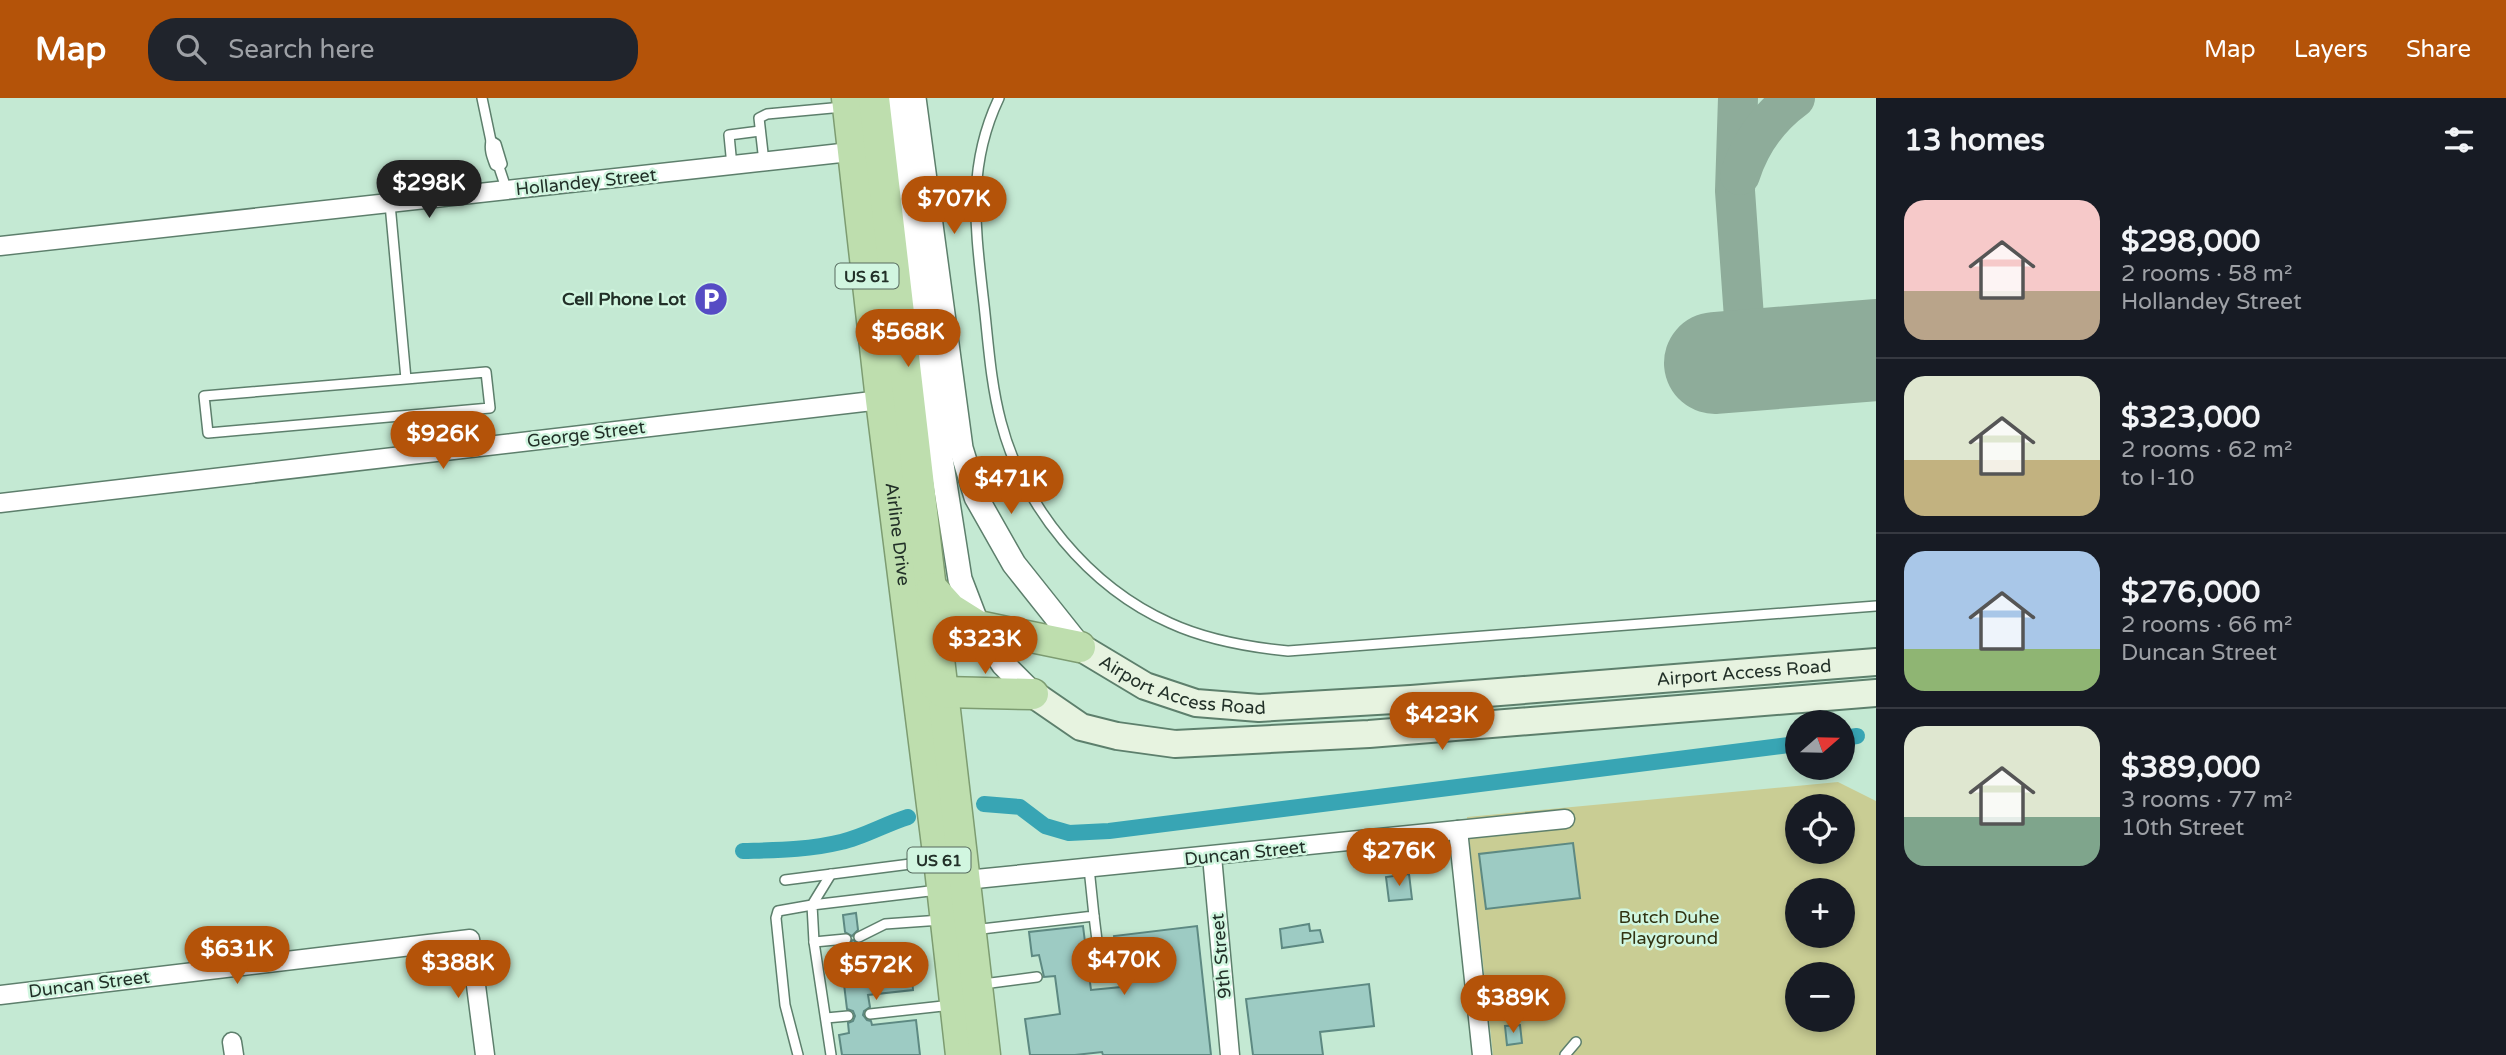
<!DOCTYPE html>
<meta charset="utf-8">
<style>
:root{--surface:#171b24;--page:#20242c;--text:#f1f3f6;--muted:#9ea1a6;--line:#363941;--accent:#b45309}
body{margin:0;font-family:"Varela Round",sans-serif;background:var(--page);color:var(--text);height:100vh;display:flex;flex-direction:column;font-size:26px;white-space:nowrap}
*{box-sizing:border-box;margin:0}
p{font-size:23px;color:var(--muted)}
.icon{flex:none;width:38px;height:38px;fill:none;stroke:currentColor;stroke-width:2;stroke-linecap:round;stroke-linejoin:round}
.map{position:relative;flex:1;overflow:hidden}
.details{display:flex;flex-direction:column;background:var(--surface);width:630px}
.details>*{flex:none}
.needle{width:46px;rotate:70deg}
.tools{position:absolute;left:1785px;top:612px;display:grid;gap:14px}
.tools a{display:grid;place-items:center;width:70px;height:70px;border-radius:50%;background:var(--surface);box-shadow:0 4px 10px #0003;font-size:35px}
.price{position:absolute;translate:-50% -60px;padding:0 16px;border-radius:24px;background:var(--accent);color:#fff;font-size:23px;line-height:46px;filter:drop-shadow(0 2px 4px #0008)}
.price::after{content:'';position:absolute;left:50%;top:42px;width:21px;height:16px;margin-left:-10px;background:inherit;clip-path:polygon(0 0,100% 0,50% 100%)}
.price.current{background:#222;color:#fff}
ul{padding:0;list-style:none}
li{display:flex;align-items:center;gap:21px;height:175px;padding:0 28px}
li+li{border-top:2px solid var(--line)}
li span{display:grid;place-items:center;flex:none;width:196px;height:140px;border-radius:21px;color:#555}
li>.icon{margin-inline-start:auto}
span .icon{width:84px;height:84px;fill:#fffc;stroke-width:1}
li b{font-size:30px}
h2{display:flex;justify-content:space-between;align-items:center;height:84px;padding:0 28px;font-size:30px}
header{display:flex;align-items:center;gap:42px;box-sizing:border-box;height:98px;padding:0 35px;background:var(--accent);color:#fff}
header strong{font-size:33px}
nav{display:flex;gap:38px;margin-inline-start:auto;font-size:24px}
.search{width:490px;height:63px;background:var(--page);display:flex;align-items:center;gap:18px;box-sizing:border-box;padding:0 24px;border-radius:28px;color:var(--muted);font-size:26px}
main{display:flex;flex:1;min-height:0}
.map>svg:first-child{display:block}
.green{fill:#c9cd94;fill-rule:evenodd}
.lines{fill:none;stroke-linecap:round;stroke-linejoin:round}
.canal{stroke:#38a5b4;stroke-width:16}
.taxiway{stroke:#8eac9a;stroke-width:40}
.runway{stroke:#8eac9a;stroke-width:102}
.building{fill:#9dcbc3;stroke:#5d8982;stroke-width:2}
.service-casing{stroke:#5d7f6c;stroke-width:12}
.minor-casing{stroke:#5d7f6c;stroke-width:21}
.tertiary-casing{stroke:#5d7f6c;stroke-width:26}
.secondary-casing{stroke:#5d7f6c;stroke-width:30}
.trunk-casing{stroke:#7d9c71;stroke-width:33}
.service{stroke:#fff;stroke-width:9}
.minor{stroke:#fff;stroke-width:18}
.tertiary{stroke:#fff;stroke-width:23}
.secondary{stroke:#e7f3e0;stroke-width:26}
.trunk{stroke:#bedeae;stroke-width:30}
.labels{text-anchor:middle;stroke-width:5;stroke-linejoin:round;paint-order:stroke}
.shield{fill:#d1f6e0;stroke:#566b5f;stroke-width:2}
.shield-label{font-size:16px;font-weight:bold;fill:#223028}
.street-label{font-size:18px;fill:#223028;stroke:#d1f6e0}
.poi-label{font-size:18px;font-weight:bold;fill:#223028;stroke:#d1f6e0;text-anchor:end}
.park-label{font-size:18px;fill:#313211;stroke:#d1f6e0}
</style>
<header>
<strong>Map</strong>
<div class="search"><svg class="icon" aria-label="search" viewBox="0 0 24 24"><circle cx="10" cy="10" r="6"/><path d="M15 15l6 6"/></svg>Search here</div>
<nav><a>Map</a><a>Layers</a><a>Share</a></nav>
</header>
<main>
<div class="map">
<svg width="1876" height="957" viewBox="0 0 1876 957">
<rect width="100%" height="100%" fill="#c4e9d3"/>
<path class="green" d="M 1838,684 L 1876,703 L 1876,957 L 1493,957 L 1467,719 ZM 1797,709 L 1843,709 L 1843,754 L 1797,754 ZM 1797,793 L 1843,793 L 1843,838 L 1797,838 ZM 1797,877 L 1843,877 L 1843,922 L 1797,922 Z"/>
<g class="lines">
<g class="canal">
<path d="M 1843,640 L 1857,638"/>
<path d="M 984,706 L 1020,709 L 1045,728 L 1069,735 L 1109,733 L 1797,646"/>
<path d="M 743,753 C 776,752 808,752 841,744 C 864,739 885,726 908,719"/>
</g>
<g class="taxiway">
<path d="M 1738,0 L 1735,93 L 1747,262"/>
<path d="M 1740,77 C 1750,46 1769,19 1795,0"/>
</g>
<path class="runway" d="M 1715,265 L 1876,252"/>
</g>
<g class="building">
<path d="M 1573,745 L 1580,800 L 1486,811 L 1479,756 Z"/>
<path d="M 1409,776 L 1412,801 L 1389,803 L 1386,779 Z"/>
<path d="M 856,815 L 858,832 L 852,838 L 845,834 L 843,817 Z"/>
<path d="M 1309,826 L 1310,833 L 1320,832 L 1323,844 L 1282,850 L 1280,831 Z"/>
<path d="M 1083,828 L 1091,892 L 1121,889 L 1114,838 L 1197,828 L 1211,957 L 1103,957 L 1102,954 L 1075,957 L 1030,957 L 1025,921 L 1060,916 L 1055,878 L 1044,879 L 1039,857 L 1032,858 L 1029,834 Z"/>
<path d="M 853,842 L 859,846 L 860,855 L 909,850 L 913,892 L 868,897 L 870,909 L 864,913 L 863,917 L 867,922 L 871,923 L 872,927 L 916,922 L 920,957 L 842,957 L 839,937 L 849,935 L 848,925 L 853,923 L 855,918 L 853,913 L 847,911 L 840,853 L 847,852 L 846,848 Z"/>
<path d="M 1369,886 L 1374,928 L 1320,934 L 1323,957 L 1253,957 L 1246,901 Z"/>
<path d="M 1520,927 L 1522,945 L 1507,947 L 1505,928 Z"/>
</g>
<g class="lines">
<g class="service-casing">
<g id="service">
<path d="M 482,0 L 491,43"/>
<path d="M 999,0 C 967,67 975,127 983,198 C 988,239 990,283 1001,324 C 1023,409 1089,489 1170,525 C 1207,542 1247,549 1288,553 L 1876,508"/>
<path d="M 764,64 L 759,20 L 767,16 L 843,9"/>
<path d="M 732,68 L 729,37 L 760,33"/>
<path d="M 499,69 L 502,66 L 496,46 L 491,43 C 489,52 492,59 495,67 L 499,69 L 507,93"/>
<path d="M 390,106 L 406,281 L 204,298 L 208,335 L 490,310 L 486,274 L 406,281"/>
<path d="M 785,782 L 934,763"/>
<path d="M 1094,818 L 1101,875"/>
<path d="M 973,832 L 1094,818 L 1089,770"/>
<path d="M 859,839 L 885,826 L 941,822"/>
<path d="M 814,844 L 846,841"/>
<path d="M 983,886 L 1037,879"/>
<path d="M 870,916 L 952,907"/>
<path d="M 826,920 L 848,918"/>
<path d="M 798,957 L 785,907 L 776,820 L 778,813 L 812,807 L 831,776"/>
<path d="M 831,957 L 814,844 L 812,807 L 938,792"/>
<path d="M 1565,957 L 1576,944"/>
</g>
</g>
<g class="minor-casing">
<g id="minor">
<path d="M 0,148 L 859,53"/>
<path d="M 0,405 L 881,302"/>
<path d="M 1458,732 L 1482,957"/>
<path d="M 1212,758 L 1230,957"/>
<path d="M 966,782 L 1565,721"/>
<path d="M 0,897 L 470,841 L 485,957"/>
<path d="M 232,944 L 234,957"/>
</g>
</g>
<g class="tertiary-casing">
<g id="tertiary">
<path d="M 898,0 L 938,341 L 960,481 L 978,528 L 1003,566 L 1033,596"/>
<path d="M 914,0 L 961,350 L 976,399 L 1014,466 L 1080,549"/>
</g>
</g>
<g class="secondary-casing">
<g id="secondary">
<path id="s1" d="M 1080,549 L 1145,588 L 1196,605 L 1259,610 L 1411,601 L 1876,564"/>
<path d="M 1033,596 L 1081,629 L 1117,638 L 1175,646 L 1369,636 L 1876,595"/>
</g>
</g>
<g class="trunk-casing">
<g id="trunk">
<path id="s2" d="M 847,0 L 881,302 L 940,771 L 961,957"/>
<path d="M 874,0 L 985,957"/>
<path d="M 932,490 L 951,511 L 978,528 L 1080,549"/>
<path d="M 930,582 L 943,594 L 1033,596"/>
</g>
</g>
<use href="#service" class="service"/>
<use href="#minor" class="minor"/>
<use href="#tertiary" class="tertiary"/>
<use href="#secondary" class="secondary"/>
<use href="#trunk" class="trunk"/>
</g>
<defs>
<g id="parking-disc" transform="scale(1.75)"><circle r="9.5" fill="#564cc4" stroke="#d1f6e0"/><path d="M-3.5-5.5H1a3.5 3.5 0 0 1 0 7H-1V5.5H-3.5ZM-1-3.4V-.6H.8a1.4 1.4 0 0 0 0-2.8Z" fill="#fff"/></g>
</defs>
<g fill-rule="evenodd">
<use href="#parking-disc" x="711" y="201"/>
</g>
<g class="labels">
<g class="shield">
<rect x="835.5" y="165.5" width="63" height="25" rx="5"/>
<rect x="907.5" y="749.5" width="63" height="25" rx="5"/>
</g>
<g class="shield-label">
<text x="867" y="184">US 61</text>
<text x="939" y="768">US 61</text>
</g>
<g class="street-label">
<text transform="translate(586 84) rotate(-6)" y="6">Hollandey Street</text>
<text transform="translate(586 336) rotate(-7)" y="6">George Street</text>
<text dy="6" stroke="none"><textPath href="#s2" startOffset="439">Airline Drive</textPath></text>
<text dy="6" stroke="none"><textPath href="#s1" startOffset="679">Airport Access Road</textPath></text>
<text dy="6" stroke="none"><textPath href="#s1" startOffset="112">Airport Access Road</textPath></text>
<text transform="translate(1245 755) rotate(-6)" y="6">Duncan Street</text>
<text transform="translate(1221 858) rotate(-95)" y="6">9th Street</text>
<text transform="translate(89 886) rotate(-7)" y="6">Duncan Street</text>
</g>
<g class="poi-label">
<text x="686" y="207">Cell Phone Lot</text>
</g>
<g class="park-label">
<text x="1669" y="825">Butch Duhe<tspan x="1669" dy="21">Playground</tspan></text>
</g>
</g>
</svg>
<div class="tools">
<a><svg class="needle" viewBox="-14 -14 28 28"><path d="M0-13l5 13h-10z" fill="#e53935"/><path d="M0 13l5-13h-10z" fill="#9ea1a6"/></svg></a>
<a><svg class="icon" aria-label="locate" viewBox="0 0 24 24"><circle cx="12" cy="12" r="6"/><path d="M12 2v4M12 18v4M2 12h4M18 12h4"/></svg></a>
<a>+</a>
<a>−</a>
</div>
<b class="price current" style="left:429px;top:122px">$298K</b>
<b class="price" style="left:954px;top:138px">$707K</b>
<b class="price" style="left:908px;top:271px">$568K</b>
<b class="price" style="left:443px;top:373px">$926K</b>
<b class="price" style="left:1011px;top:418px">$471K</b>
<b class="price" style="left:985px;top:578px">$323K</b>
<b class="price" style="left:1442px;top:654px">$423K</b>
<b class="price" style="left:1399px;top:790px">$276K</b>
<b class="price" style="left:237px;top:888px">$631K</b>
<b class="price" style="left:1124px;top:899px">$470K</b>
<b class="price" style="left:458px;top:902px">$388K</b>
<b class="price" style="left:876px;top:904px">$572K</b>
<b class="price" style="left:1513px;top:937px">$389K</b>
</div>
<section class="details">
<h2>13 homes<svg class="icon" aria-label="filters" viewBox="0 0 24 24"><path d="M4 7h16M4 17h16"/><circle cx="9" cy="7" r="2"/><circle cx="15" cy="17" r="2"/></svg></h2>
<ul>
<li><span style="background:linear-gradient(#f6c9c9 65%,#b9a48a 0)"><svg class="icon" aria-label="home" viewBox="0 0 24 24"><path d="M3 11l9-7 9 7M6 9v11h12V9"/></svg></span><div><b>$298,000</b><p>2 rooms · 58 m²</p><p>Hollandey Street</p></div></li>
<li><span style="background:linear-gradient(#dfe7d0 60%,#c2b280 0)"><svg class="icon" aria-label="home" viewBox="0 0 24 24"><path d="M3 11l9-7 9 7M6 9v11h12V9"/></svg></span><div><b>$323,000</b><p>2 rooms · 62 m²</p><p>to I-10</p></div></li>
<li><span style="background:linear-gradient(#a9c7e8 70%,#8fb573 0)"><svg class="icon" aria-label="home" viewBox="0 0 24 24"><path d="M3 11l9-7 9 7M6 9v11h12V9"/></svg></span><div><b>$276,000</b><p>2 rooms · 66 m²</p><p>Duncan Street</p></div></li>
<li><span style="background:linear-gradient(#dfe7d0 65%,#7fa58c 0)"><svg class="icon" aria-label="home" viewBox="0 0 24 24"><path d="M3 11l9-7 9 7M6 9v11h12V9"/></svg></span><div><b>$389,000</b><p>3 rooms · 77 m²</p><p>10th Street</p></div></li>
</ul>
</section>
</main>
